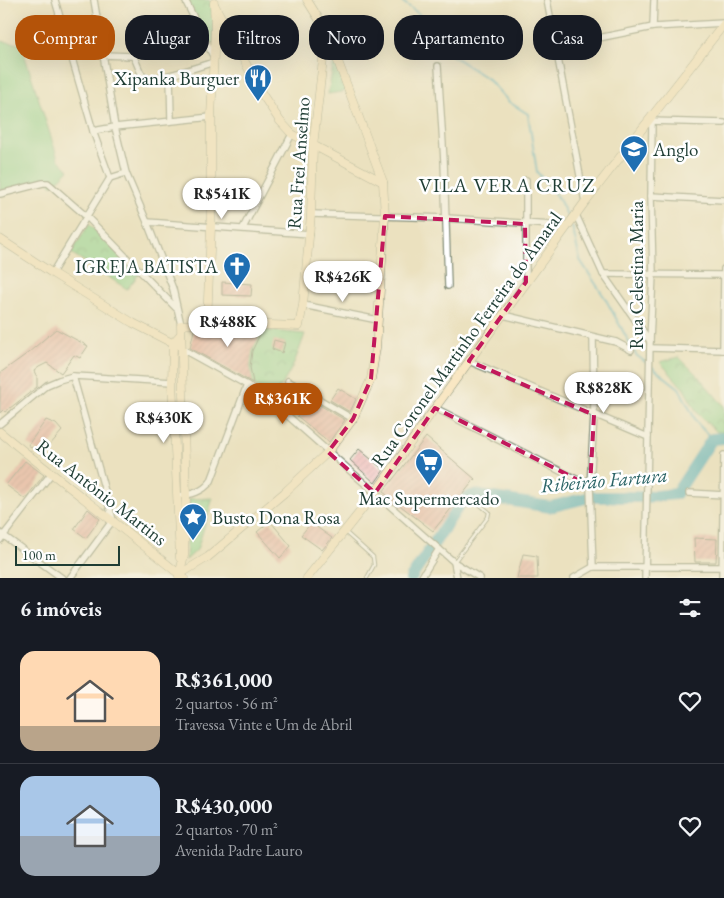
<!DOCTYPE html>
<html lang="pt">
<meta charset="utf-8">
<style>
:root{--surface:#171b24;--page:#20242c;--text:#f1f3f6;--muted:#9ea1a6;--line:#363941;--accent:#b45309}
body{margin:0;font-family:"EB Garamond",serif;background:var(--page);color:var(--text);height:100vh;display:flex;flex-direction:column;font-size:19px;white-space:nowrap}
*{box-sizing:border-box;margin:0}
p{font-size:16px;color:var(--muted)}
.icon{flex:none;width:28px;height:28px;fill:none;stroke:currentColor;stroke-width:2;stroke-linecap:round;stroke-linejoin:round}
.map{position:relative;height:578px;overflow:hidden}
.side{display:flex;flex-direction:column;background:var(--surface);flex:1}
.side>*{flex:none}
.hud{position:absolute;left:15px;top:15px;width:695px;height:45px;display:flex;gap:10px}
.scale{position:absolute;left:15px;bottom:12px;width:105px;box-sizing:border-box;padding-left:5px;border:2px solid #1f3d34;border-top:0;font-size:14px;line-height:18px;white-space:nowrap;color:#1f3d34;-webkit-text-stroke:4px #fff;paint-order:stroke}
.price{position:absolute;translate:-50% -42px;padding:0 11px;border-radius:18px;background:#fff;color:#222;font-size:16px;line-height:32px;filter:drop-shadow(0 1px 2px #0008)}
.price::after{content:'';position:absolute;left:50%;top:30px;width:15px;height:11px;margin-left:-8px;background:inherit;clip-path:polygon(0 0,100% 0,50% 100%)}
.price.current{background:var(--accent);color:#fff}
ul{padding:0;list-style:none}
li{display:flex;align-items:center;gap:15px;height:125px;padding:0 20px}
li+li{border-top:1px solid var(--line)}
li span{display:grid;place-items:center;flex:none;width:140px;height:100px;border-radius:15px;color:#555}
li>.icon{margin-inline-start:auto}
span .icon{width:60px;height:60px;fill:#fffc;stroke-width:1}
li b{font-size:21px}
h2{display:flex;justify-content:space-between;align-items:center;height:60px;padding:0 20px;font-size:21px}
.tag{padding:0 18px;border-radius:20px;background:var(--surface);box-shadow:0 5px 20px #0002;font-size:18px;line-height:45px}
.tag.current{background:var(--accent);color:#fff}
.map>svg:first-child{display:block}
.park{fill:url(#park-crowns);stroke:#548863}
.pitch{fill:#88d492;stroke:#548863}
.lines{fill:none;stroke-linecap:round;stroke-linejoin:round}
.stream{stroke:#3fa9bf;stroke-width:2}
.river{stroke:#3fa9bf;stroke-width:12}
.building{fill:url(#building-hatch)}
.lane-casing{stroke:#858f7a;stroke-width:4.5}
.street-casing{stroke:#858f7a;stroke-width:8}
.secondary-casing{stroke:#858f7a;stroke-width:9}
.lane{stroke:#fff;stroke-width:2.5}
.street{stroke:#fff;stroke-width:5.5}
.secondary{stroke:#f9e7c3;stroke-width:8}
.marked{fill:none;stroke:#c2185b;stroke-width:4;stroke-dasharray:10 6;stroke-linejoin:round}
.labels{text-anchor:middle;stroke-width:5;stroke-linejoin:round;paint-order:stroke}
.poi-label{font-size:19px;fill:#1f3d34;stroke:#fff;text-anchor:end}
.street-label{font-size:19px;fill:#1f3d34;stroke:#fff}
.neighbourhood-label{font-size:20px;letter-spacing:1px;fill:#1f3d34;stroke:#fff}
.water-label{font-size:20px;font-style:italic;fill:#2a6365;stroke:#fff}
</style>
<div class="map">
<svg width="724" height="578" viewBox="0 0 724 578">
<defs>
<pattern id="park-crowns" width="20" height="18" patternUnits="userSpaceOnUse" patternTransform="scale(1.25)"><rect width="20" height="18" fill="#88d492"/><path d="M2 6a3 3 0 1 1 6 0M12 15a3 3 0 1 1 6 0" fill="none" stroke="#6fad78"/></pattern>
<pattern id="building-hatch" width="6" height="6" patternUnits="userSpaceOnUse" patternTransform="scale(1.25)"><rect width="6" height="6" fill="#e8a398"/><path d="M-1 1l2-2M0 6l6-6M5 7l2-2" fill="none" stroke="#bb867d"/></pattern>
</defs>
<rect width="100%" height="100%" fill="#fff"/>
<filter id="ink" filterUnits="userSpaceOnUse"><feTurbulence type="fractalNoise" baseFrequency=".02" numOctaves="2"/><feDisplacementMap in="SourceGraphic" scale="10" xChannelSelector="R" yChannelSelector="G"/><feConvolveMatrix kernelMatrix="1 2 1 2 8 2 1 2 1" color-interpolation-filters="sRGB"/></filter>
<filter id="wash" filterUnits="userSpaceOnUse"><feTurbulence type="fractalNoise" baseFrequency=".0096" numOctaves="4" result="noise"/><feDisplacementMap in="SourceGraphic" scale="20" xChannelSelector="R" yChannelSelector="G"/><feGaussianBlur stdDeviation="1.12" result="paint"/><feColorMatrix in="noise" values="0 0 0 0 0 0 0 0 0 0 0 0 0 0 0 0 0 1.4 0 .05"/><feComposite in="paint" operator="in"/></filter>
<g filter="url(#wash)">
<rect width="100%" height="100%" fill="#ebe1bf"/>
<g class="park">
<path d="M 185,0 L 209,0 L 214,5 L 214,56 Z"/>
<path d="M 335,54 L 348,91 L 328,94 Z"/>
<path d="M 89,224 L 140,273 L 127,289 L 71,253 Z"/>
<path d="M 262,330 L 305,334 C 296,359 290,377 272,397 L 253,384 C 248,359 251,352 262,330 Z"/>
<path d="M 679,357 L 698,376 L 724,406 L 724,432 L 717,432 L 698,414 L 684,389 L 660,362 Z"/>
<path d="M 213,498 L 197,550 L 186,560 L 189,499 Z"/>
</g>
<path class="pitch" d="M 0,41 L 21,44 L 58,159 L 69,170 L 52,186 L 46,179 L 0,191 Z"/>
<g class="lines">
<g class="stream">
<path d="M 400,0 L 419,14 L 445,51 L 488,79 L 509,102 L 528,114 L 537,172 L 559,199 L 569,220"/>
<path d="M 572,226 L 580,260 L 605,298 L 636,355 L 648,364"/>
<path d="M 652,367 L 679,388 L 697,423 L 712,439"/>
</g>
<path class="river" d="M 411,578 L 462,501 L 468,497 L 475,495 L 550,507 L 590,497 L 645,497 L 676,494 L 712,439 L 724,438"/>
</g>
<g id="blocks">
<g class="building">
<path d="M 222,282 L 252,284 L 251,296 L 222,295 Z"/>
<path d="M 56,329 L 88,346 L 80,358 L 74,355 L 61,373 L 47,363 L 39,367 L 34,371 L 37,377 L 37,387 L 5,412 L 3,410 L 0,413 L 0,373 L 28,353 Z"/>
<path d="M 207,329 L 262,330 L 252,351 L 250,367 L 253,383 L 190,348 L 194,330 Z"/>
<path d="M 274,340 L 285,343 L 282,353 L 272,349 Z"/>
<path d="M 338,388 L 356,399 L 350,412 L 330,400 Z"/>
<path d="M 311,400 L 345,420 L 329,442 L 297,416 Z"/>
<path d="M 46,420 L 56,424 L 62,431 L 42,454 L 28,445 Z"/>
<path d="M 426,437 L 475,479 L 433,531 L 383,492 Z"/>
<path d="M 359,449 L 384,470 L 375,483 L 350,460 Z"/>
<path d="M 25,461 L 44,475 L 25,499 L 6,485 Z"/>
<path d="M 88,509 L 100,519 L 86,538 L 74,529 Z"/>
<path d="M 270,521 L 291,546 L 280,558 L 257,532 Z"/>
<path d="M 311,523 L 332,538 L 322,550 L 301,535 Z"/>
<path d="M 694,538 L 717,539 L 716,562 L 695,562 Z"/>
<path d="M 523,554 L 537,556 L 538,578 L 517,578 Z"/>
</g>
</g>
</g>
<g filter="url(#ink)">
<use href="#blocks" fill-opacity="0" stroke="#858f7a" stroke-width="1"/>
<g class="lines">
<g class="lane-casing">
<g id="lane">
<path d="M 345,532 L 373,557 L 374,565 L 367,578"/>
<path d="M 454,562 L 488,517 L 489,512 L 478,503"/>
</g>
</g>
<g class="street-casing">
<g id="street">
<path d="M 55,0 L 93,131 L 110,178"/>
<path d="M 94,0 L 115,127 L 126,173 L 147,222 L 173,289 L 181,325"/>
<path d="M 185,0 L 213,56"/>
<path d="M 547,0 L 585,202"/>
<path d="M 653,27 L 654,0"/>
<path d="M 554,47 L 653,27 L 724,23"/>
<path d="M 102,55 L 133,56 C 137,61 139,73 144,77 C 152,83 204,65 214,62"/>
<path d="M 438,66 L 444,161 L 448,286"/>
<path d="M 170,75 L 171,120"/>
<path d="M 649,121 L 724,123"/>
<path d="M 93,131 L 115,127 L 211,117"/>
<path d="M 526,180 L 526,282"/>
<path d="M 0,194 L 43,183 L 48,183 L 87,217 L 176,308"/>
<path d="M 651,196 L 724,200"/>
<path d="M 311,214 L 447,218 L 568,226"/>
<path d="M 576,215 L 603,274 L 650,341"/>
<path d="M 147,222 L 310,234"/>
<path d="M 243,228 L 292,134"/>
<path d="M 52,273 L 110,178 L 126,173"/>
<path d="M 603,274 L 724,275"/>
<path d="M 303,305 L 378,320"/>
<path d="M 503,315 L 616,342 L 631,350"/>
<path d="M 593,337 L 594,415 L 590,486 L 593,567"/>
<path d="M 650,348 L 724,350"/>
<path d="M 182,349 L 247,385 L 271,401 L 439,549 L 454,562 L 480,578"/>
<path d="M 723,350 L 724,269"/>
<path d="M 469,361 L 648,437"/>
<path d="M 288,381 L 353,419"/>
<path d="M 435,408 L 590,486"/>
<path d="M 0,424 L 47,385 L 59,380 L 73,376 L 92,377 L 172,382"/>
<path d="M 689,493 L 724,495"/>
<path d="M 177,496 C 191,495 203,492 211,481 L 247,385"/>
<path d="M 0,533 L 62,578"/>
<path d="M 0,540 L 51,474"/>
<path d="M 454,562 L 457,578"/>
<path d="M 70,578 L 113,520 L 73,376"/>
<path d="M 421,578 L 439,549"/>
<path d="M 574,578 L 593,567 L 724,567"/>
<path d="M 645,578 L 650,341 L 653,274 L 651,196 L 652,121"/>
<path d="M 722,578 L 724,455"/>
</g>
</g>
<g class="secondary-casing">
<g id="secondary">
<path d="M 215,6 L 262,94 L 280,121 L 292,134 L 383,182"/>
<path d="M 0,239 L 52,273 L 133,323 L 176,345"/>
<path d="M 207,323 L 211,227 L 211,117 L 215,30 L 214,3"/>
<path d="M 0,432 C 61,482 123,528 184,578"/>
<path d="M 180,558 L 172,382 L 173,343 L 181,334"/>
<path d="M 180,574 L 208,557 L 284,493 L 328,452 L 353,419 L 371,379 L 376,348 L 385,216 L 383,182 L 327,32 L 307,0"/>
<path d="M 179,576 L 184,555 L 186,496 L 181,325 L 207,323 L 299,326 L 303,305 L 311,214 L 313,146 L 326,34"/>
<path d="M 307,578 L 375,493 L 435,408 L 585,202 L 724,24"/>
</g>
</g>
<use href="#lane" class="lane"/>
<use href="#street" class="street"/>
<use href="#secondary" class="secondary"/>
</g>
</g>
<path d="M0 0H724V578H0ZM 385,216 L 525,224 L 526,282 L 469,361 L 594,415 L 590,486 L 435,408 L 375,493 L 328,452 L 353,419 L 371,379 Z" fill="#ebe1bf" fill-opacity=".55" fill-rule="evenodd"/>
<path class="marked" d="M 385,216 L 525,224 L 526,282 L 469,361 L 594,415 L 590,486 L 435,408 L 375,493 L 328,452 L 353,419 L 371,379 Z"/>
<defs>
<g id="restaurant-pin" transform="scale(1.4375)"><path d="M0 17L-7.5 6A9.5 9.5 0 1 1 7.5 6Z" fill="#1f6fb2" stroke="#fff"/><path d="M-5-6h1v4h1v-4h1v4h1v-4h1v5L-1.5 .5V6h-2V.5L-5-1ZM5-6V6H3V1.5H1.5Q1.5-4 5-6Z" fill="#fff"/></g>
<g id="school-pin" transform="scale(1.4375)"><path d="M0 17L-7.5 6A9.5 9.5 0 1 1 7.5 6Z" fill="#1f6fb2" stroke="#fff"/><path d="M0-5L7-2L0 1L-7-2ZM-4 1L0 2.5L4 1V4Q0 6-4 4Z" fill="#fff"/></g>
<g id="church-pin" transform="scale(1.4375)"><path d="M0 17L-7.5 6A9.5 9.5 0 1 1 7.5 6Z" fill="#1f6fb2" stroke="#fff"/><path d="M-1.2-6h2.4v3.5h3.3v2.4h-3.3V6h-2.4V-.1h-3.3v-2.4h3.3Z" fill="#fff"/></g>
<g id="supermarket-pin" transform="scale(1.4375)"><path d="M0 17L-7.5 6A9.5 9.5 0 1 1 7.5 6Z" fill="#1f6fb2" stroke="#fff"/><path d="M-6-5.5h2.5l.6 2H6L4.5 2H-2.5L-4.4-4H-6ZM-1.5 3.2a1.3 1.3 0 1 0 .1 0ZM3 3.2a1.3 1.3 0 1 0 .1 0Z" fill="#fff"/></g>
<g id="sight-pin" transform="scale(1.4375)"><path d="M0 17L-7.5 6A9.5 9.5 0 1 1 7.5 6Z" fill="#1f6fb2" stroke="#fff"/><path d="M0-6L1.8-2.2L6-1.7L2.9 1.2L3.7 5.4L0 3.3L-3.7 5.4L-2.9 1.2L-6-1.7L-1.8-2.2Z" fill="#fff"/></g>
</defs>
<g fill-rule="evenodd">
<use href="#restaurant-pin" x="258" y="78"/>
<use href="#school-pin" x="634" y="149"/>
<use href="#church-pin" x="237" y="266"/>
<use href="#supermarket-pin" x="429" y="462"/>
<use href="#sight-pin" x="193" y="517"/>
</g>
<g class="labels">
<g class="poi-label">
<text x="239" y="85">Xipanka Burguer</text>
<text x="653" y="156" text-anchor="start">Anglo</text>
<text x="218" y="273">IGREJA BATISTA</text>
<text x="429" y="505" text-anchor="middle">Mac Supermercado</text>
<text x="212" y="524" text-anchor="start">Busto Dona Rosa</text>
</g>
<g class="street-label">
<text transform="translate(298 163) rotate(-86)" y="7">Rua Frei Anselmo</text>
<text transform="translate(636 275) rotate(-90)" y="7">Rua Celestina Maria</text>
<text transform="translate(466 339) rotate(-54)" y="7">Rua Coronel Martinho Ferreira do Amaral</text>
<text transform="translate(102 492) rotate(38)" y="7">Rua Antônio Martins</text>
</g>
<g class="neighbourhood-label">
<text x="507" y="192">VILA VERA CRUZ</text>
</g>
<g class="water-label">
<text transform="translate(604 480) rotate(-5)" y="7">Ribeirão Fartura</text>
</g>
</g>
</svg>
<div class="scale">100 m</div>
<b class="price" style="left:222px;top:220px">R$541K</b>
<b class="price" style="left:343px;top:303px">R$426K</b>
<b class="price" style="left:228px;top:348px">R$488K</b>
<b class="price" style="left:604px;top:414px">R$828K</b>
<b class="price current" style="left:283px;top:425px">R$361K</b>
<b class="price" style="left:164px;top:444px">R$430K</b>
<div class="hud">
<a class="tag current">Comprar</a>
<a class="tag">Alugar</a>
<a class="tag">Filtros</a>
<a class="tag">Novo</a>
<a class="tag">Apartamento</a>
<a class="tag">Casa</a>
</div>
</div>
<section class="side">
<h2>6 imóveis<svg class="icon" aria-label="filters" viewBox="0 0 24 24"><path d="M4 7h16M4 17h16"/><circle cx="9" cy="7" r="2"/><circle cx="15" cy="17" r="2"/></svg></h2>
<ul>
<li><span style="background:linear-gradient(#ffd9b3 75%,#b9a48a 0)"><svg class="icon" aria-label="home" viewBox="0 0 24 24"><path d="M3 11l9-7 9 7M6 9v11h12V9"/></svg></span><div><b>R$361,000</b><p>2 quartos · 56 m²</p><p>Travessa Vinte e Um de Abril</p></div><svg class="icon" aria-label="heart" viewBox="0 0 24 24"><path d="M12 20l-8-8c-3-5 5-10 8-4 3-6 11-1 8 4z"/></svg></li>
<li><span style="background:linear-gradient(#a9c7e8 60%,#9aa5b1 0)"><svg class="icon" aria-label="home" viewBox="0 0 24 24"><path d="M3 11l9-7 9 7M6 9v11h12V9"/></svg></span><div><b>R$430,000</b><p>2 quartos · 70 m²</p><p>Avenida Padre Lauro</p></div><svg class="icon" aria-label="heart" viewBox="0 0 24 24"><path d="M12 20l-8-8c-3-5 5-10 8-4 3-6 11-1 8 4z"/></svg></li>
</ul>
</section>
